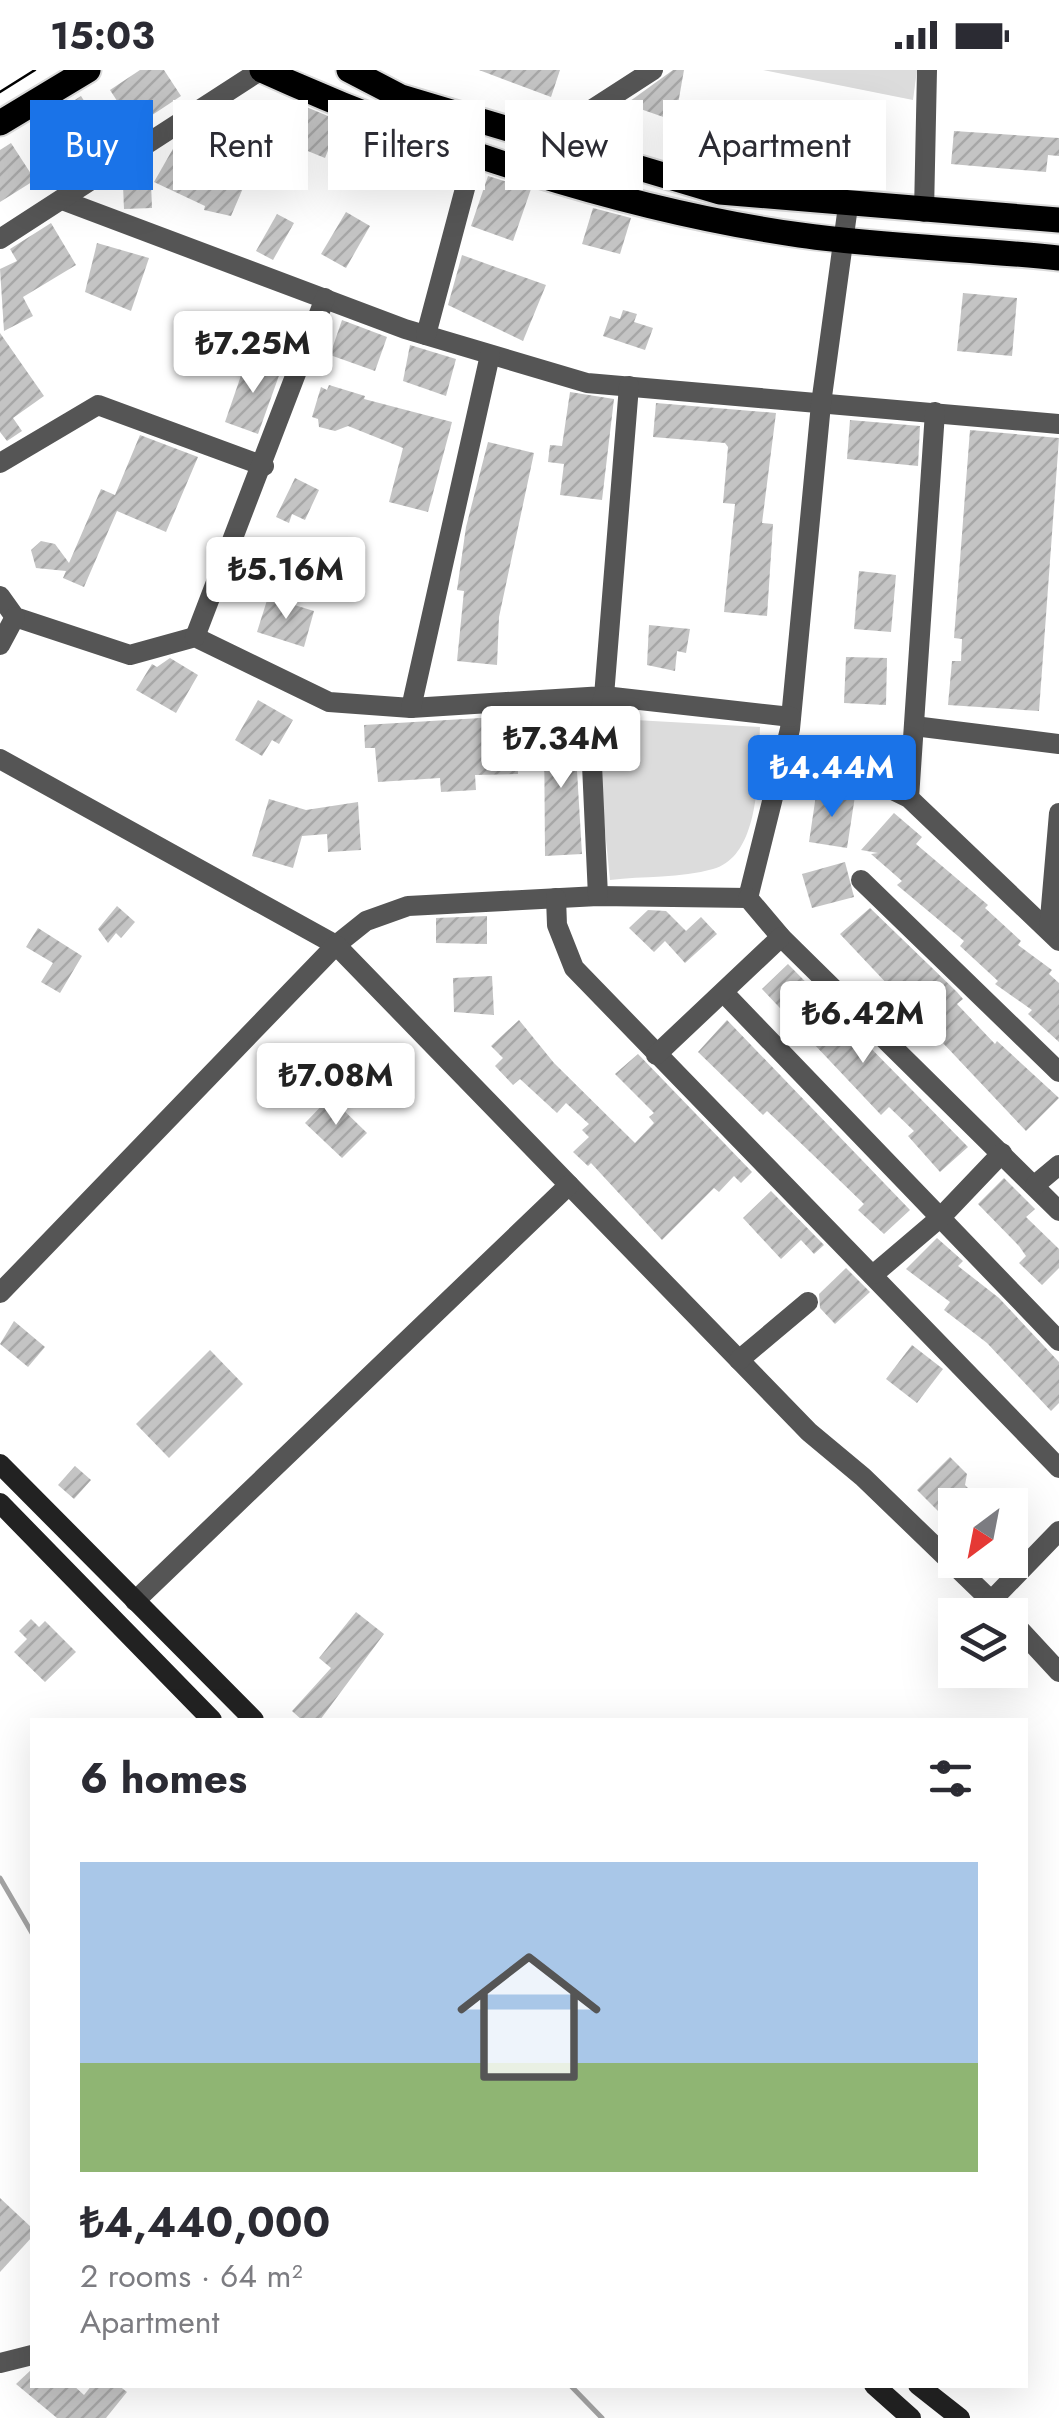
<!DOCTYPE html>
<meta charset="utf-8">
<style>
:root{--surface:#fff;--page:#f7f7f7;--text:#2b2b33;--muted:#7c7c81;--accent:#1a73e8}
body{margin:0;font-family:Jost,sans-serif;background:var(--page);color:var(--text);height:100vh;display:flex;flex-direction:column;font-size:38px;white-space:nowrap}
*{box-sizing:border-box;margin:0}
p{font-size:32px;color:var(--muted)}
.icon{flex:none;width:55px;height:55px;fill:none;stroke:currentColor;stroke-width:2;stroke-linecap:round;stroke-linejoin:round}
.map{position:relative;flex:1;overflow:hidden}
.sheet{position:absolute;left:30px;top:1648px;width:998px;height:670px;display:flex;flex-direction:column;background:var(--surface);border-radius:0px;box-shadow:0 10px 40px #0002}
.sheet>*{flex:none}
.top-card{position:absolute;left:30px;top:30px;width:1000px;height:90px;display:flex;gap:20px}
.needle{width:65px;rotate:212deg}
.fabs{position:absolute;left:938px;top:1418px;display:grid;gap:20px}
.fabs a{display:grid;place-items:center;width:90px;height:90px;border-radius:0px;background:var(--surface);box-shadow:0 10px 40px #0002;font-size:50px}
.price{position:absolute;translate:-50% -85px;padding:0 22px;border-radius:10px;background:#fff;color:#222;font-size:32px;line-height:65px;filter:drop-shadow(0 2px 5px #0008)}
.price::after{content:'';position:absolute;left:50%;top:60px;width:30px;height:22px;margin-left:-15px;background:inherit;clip-path:polygon(0 0,100% 0,50% 100%)}
.price.active{background:var(--accent);color:#fff}
ul{padding:0;list-style:none}
li{display:grid;align-content:center;gap:20px;height:530px;padding:0 50px}
li span{display:grid;place-items:center;height:310px;border-radius:0px;color:#555}
li>.icon{margin-inline-start:auto}
span .icon{width:180px;height:180px;fill:#fffc;stroke-width:1}
li b{font-size:42px}
h2{display:flex;justify-content:space-between;align-items:center;height:120px;padding:0 50px;font-size:42px}
.pill{padding:0 35px;border-radius:0px;background:var(--surface);box-shadow:0 10px 40px #0002;font-size:35px;line-height:90px}
.pill.active{background:var(--accent);color:#fff}
.status{display:flex;justify-content:space-between;align-items:center;height:70px;padding:0 50px;background:var(--surface);direction:ltr}
.status svg{height:28px;fill:currentColor}
.map>svg:first-child{display:block}
.green{fill:#dcdcdc}
.lines{fill:none;stroke-linecap:round;stroke-linejoin:round}
.stream{stroke:#a3a3a3;stroke-width:5}
.building{fill:url(#building-hatch)}
.primary-casing{stroke:#dbdbdb;stroke-width:29}
.minor{stroke:#555;stroke-width:20}
.secondary{stroke:#222;stroke-width:20}
.primary{stroke:#000;stroke-width:25}
.tram{stroke:#000;stroke-width:2.5}
</style>
<div class="status"><b>15:03</b><svg viewBox="0 0 49 12"><path d="M0 12V9h3v3zM5 12V6h3v6zM10 12V3h3v9zM15 12V0h3v12zM26 1h20v11H26zM47 4h2v5h-2z"/></svg></div>
<div class="map">
<svg width="1059" height="2348" viewBox="0 0 1059 2348">
<defs>
<pattern id="building-hatch" width="6" height="6" patternUnits="userSpaceOnUse" patternTransform="scale(2.5)"><rect width="6" height="6" fill="#c4c4c4"/><path d="M-1 1l2-2M0 6l6-6M5 7l2-2" fill="none" stroke="#a7a7a7"/></pattern>
</defs>
<rect width="100%" height="100%" fill="#fff"/>
<g class="green">
<path d="M 763,0 L 917,0 L 913,30 Z"/>
<path d="M 617,649 L 760,657 C 758,697 762,786 713,799 C 681,808 643,806 610,810 L 596,670 Z"/>
</g>
<g class="lines">
<g class="stream">
<path d="M 0,1808 L 32,1863"/>
<path d="M 570,2315 L 602,2348"/>
</g>
</g>
<g class="building">
<path d="M 140,0 L 164,0 L 181,26 L 134,57 L 110,20 Z"/>
<path d="M 479,0 L 560,0 L 551,27 Z"/>
<path d="M 673,0 L 684,0 L 675,51 L 626,34 Z"/>
<path d="M 81,26 L 109,70 L 65,99 L 36,55 Z"/>
<path d="M 299,34 L 340,51 L 325,88 L 283,71 Z"/>
<path d="M 954,61 L 1059,68 L 1059,86 L 1048,85 L 1046,102 L 951,94 Z"/>
<path d="M 178,70 L 203,80 L 201,85 L 250,102 L 231,146 L 204,140 L 205,136 L 154,112 Z"/>
<path d="M 11,73 L 35,110 L 0,132 L 0,80 Z"/>
<path d="M 488,106 L 531,119 L 513,171 L 471,156 Z"/>
<path d="M 151,113 L 152,138 L 124,139 L 123,115 Z"/>
<path d="M 593,138 L 631,148 L 620,184 L 582,174 Z"/>
<path d="M 346,142 L 370,156 L 346,198 L 321,184 Z"/>
<path d="M 277,144 L 294,153 L 273,190 L 256,181 Z"/>
<path d="M 51,153 L 76,195 L 23,227 L 33,246 L 4,261 L 0,199 L 17,191 L 10,179 Z"/>
<path d="M 97,173 L 149,188 L 131,241 L 85,222 Z"/>
<path d="M 462,185 L 546,215 L 523,271 L 448,235 Z"/>
<path d="M 963,223 L 1017,228 L 1012,286 L 957,281 Z"/>
<path d="M 623,240 L 637,244 L 634,252 L 653,258 L 645,280 L 603,266 L 610,246 L 620,249 Z"/>
<path d="M 342,250 L 387,267 L 375,301 L 330,285 Z"/>
<path d="M 0,263 L 44,326 L 13,348 L 22,361 L 7,371 L 0,362 Z"/>
<path d="M 410,275 L 456,289 L 446,326 L 403,311 Z"/>
<path d="M 247,288 L 281,300 L 258,364 L 225,352 Z"/>
<path d="M 329,315 L 365,326 L 364,329 L 452,352 L 428,442 L 389,432 L 403,378 L 348,356 L 335,361 L 319,357 L 318,349 L 312,347 L 321,317 L 327,320 Z"/>
<path d="M 570,322 L 614,329 L 602,430 L 560,425 L 564,394 L 548,392 L 550,375 L 562,376 Z"/>
<path d="M 656,333 L 776,343 L 762,453 L 773,454 L 767,546 L 724,542 L 735,434 L 723,433 L 728,377 L 725,373 L 653,367 Z"/>
<path d="M 850,350 L 920,356 L 918,396 L 847,389 Z"/>
<path d="M 970,360 L 1059,368 L 1039,641 L 948,635 L 952,591 L 961,591 L 962,569 L 954,568 Z"/>
<path d="M 140,365 L 198,387 L 166,462 L 117,441 L 84,517 L 63,508 L 66,501 L 36,498 L 31,480 L 41,471 L 55,474 L 69,493 L 101,419 L 115,425 Z"/>
<path d="M 488,372 L 534,383 L 499,547 L 497,595 L 457,591 L 464,521 L 457,520 L 466,457 Z"/>
<path d="M 295,408 L 319,420 L 305,450 L 292,444 L 289,453 L 276,447 Z"/>
<path d="M 859,501 L 896,505 L 891,562 L 854,559 Z"/>
<path d="M 268,527 L 314,541 L 304,577 L 257,562 Z"/>
<path d="M 649,555 L 690,559 L 686,583 L 677,581 L 675,601 L 647,595 Z"/>
<path d="M 846,587 L 887,588 L 886,635 L 844,633 Z"/>
<path d="M 170,588 L 198,605 L 176,643 L 136,620 L 152,594 L 157,597 Z"/>
<path d="M 258,630 L 293,650 L 279,674 L 272,670 L 262,686 L 235,670 Z"/>
<path d="M 516,646 L 518,704 L 475,705 L 476,720 L 441,722 L 440,708 L 378,712 L 375,678 L 365,678 L 364,655 Z"/>
<path d="M 574,651 L 582,784 L 545,786 L 544,652 Z"/>
<path d="M 833,722 L 855,726 L 847,778 L 809,772 L 816,725 L 832,728 Z"/>
<path d="M 269,729 L 306,740 L 358,732 L 361,780 L 328,782 L 327,764 L 302,766 L 293,798 L 252,786 Z"/>
<path d="M 894,743 L 922,767 L 916,774 L 988,835 L 985,838 L 1021,871 L 1018,875 L 1052,900 L 1049,904 L 1059,913 L 1059,972 L 1028,944 L 1032,940 L 995,914 L 998,911 L 960,876 L 964,871 L 897,815 L 902,811 L 871,784 L 878,783 L 861,780 Z"/>
<path d="M 845,792 L 854,827 L 812,838 L 802,804 Z"/>
<path d="M 117,836 L 135,852 L 121,868 L 116,863 L 108,873 L 98,859 Z"/>
<path d="M 870,838 L 957,922 L 963,929 L 957,934 L 995,974 L 997,971 L 1059,1028 L 1026,1061 L 840,864 Z"/>
<path d="M 648,840 L 666,841 L 686,861 L 701,847 L 717,864 L 685,893 L 665,871 L 654,882 L 629,858 Z"/>
<path d="M 487,846 L 487,874 L 436,873 L 436,848 Z"/>
<path d="M 38,858 L 82,886 L 60,923 L 41,912 L 53,893 L 26,877 Z"/>
<path d="M 788,894 L 968,1077 L 940,1102 L 908,1066 L 914,1061 L 889,1037 L 881,1045 L 762,919 Z"/>
<path d="M 492,906 L 494,945 L 454,942 L 453,908 Z"/>
<path d="M 519,950 L 554,993 L 635,1073 L 654,1053 L 649,1047 L 654,1043 L 615,1004 L 638,984 L 752,1102 L 741,1113 L 734,1106 L 719,1122 L 714,1118 L 662,1170 L 591,1093 L 588,1096 L 573,1082 L 589,1067 L 582,1060 L 589,1054 L 566,1033 L 557,1043 L 520,1009 L 513,1015 L 495,996 L 503,988 L 491,976 Z"/>
<path d="M 727,950 L 910,1140 L 884,1164 L 858,1140 L 864,1134 L 810,1082 L 767,1041 L 763,1045 L 698,982 Z"/>
<path d="M 330,1027 L 367,1063 L 342,1088 L 305,1053 Z"/>
<path d="M 1004,1108 L 1035,1139 L 1026,1147 L 1059,1179 L 1059,1198 L 1042,1215 L 1019,1193 L 1026,1186 L 1019,1176 L 978,1134 Z"/>
<path d="M 771,1121 L 824,1175 L 814,1184 L 801,1170 L 781,1189 L 743,1148 Z"/>
<path d="M 937,1168 L 963,1191 L 958,1196 L 999,1228 L 1059,1292 L 1059,1333 L 1051,1341 L 987,1273 L 944,1240 L 950,1232 L 906,1199 Z"/>
<path d="M 846,1198 L 870,1222 L 835,1254 L 820,1238 L 819,1224 Z"/>
<path d="M 14,1251 L 45,1277 L 28,1297 L 0,1274 Z"/>
<path d="M 912,1275 L 943,1299 L 917,1333 L 886,1309 Z"/>
<path d="M 210,1280 L 243,1314 L 169,1388 L 136,1354 Z"/>
<path d="M 950,1387 L 967,1404 L 965,1415 L 972,1422 L 943,1446 L 917,1420 Z"/>
<path d="M 75,1396 L 91,1410 L 74,1429 L 58,1415 Z"/>
<path d="M 356,1542 L 384,1564 L 320,1650 L 302,1650 L 292,1641 L 331,1598 L 319,1588 Z"/>
<path d="M 31,1549 L 39,1557 L 45,1551 L 76,1582 L 45,1612 L 14,1582 L 27,1569 L 19,1561 Z"/>
<path d="M 0,2128 L 32,2158 L 32,2167 L 0,2202 Z"/>
<path d="M 32,2299 L 32,2315 L 73,2315 L 84,2325 L 92,2315 L 118,2315 L 127,2322 L 106,2348 L 57,2348 L 16,2314 Z"/>
</g>
<g class="lines">
<g class="primary-casing">
<g id="primary">
<path d="M 262,0 C 425,74 622,140 800,165 C 885,177 974,179 1059,188"/>
<path d="M 349,0 L 401,27 L 720,122 L 1059,150"/>
<path d="M 0,53 L 88,0"/>
</g>
</g>
<g class="minor">
<path d="M 554,72 L 585,44 L 653,0"/>
<path d="M 62,130 L 405,259 L 587,313 L 1059,354"/>
<path d="M 924,142 L 927,0"/>
<path d="M 0,169 L 261,0"/>
<path d="M 426,265 L 475,81"/>
<path d="M 0,393 L 98,335 L 264,396"/>
<path d="M 0,526 L 15,547 L 130,585 L 195,567 L 329,632 L 411,638 L 604,626 L 629,316"/>
<path d="M 195,567 L 325,228"/>
<path d="M 0,575 L 15,547"/>
<path d="M 411,638 L 490,285"/>
<path d="M 914,656 L 1059,674"/>
<path d="M 0,689 L 336,875 L 366,851 L 408,836 L 598,826 L 748,828 L 790,659 L 821,334 L 848,136"/>
<path d="M 783,691 L 864,706 L 909,728 L 1059,871"/>
<path d="M 909,728 L 935,342"/>
<path d="M 861,810 L 1059,1002"/>
<path d="M 598,826 L 591,673 L 604,626 L 791,647"/>
<path d="M 556,828 L 557,855 L 574,898 L 1059,1398"/>
<path d="M 748,828 L 781,867 L 1059,1141"/>
<path d="M 1049,860 L 1059,743"/>
<path d="M 725,924 L 1059,1271"/>
<path d="M 656,985 L 781,867"/>
<path d="M 1035,1115 L 1059,1095"/>
<path d="M 874,1204 L 941,1147 L 1002,1083"/>
<path d="M 0,1223 L 336,875 L 809,1362 L 863,1407 L 1006,1545"/>
<path d="M 739,1290 L 808,1232"/>
<path d="M 992,1530 L 1059,1461"/>
<path d="M 135,1531 L 569,1115"/>
<path d="M 1010,1549 L 1059,1602"/>
<path d="M 0,2293 L 32,2285"/>
</g>
<g class="secondary">
<path d="M 0,1394 L 254,1650"/>
<path d="M 0,1433 L 212,1650"/>
<path d="M 874,2315 L 911,2348"/>
<path d="M 918,2315 L 960,2348"/>
</g>
<use href="#primary" class="primary"/>
<path class="tram" d="M 0,22 L 35,0"/>
</g>
</svg>
<div class="fabs">
<a><svg class="needle" viewBox="-14 -14 28 28"><path d="M0-13l5 13h-10z" fill="#e53935"/><path d="M0 13l5-13h-10z" fill="#7c7c81"/></svg></a>
<a><svg class="icon" aria-label="layers" viewBox="0 0 24 24"><path d="M12 4l9 5-9 5-9-5zM3 14l9 5 9-5"/></svg></a>
</div>
<b class="price" style="left:253px;top:326px">₺7.25M</b>
<b class="price" style="left:286px;top:552px">₺5.16M</b>
<b class="price" style="left:561px;top:721px">₺7.34M</b>
<b class="price active" style="left:832px;top:750px">₺4.44M</b>
<b class="price" style="left:863px;top:996px">₺6.42M</b>
<b class="price" style="left:336px;top:1058px">₺7.08M</b>
<div class="top-card">
<a class="pill active">Buy</a>
<a class="pill">Rent</a>
<a class="pill">Filters</a>
<a class="pill">New</a>
<a class="pill">Apartment</a>
</div>
<section class="sheet">
<h2>6 homes<svg class="icon" aria-label="filters" viewBox="0 0 24 24"><path d="M4 7h16M4 17h16"/><circle cx="9" cy="7" r="2"/><circle cx="15" cy="17" r="2"/></svg></h2>
<ul>
<li><span style="background:linear-gradient(#a9c7e8 65%,#8fb573 0)"><svg class="icon" aria-label="home" viewBox="0 0 24 24"><path d="M3 11l9-7 9 7M6 9v11h12V9"/></svg></span><div><b>₺4,440,000</b><p>2 rooms · 64 m²</p><p>Apartment</p></div></li>
</ul>
</section>
</div>
